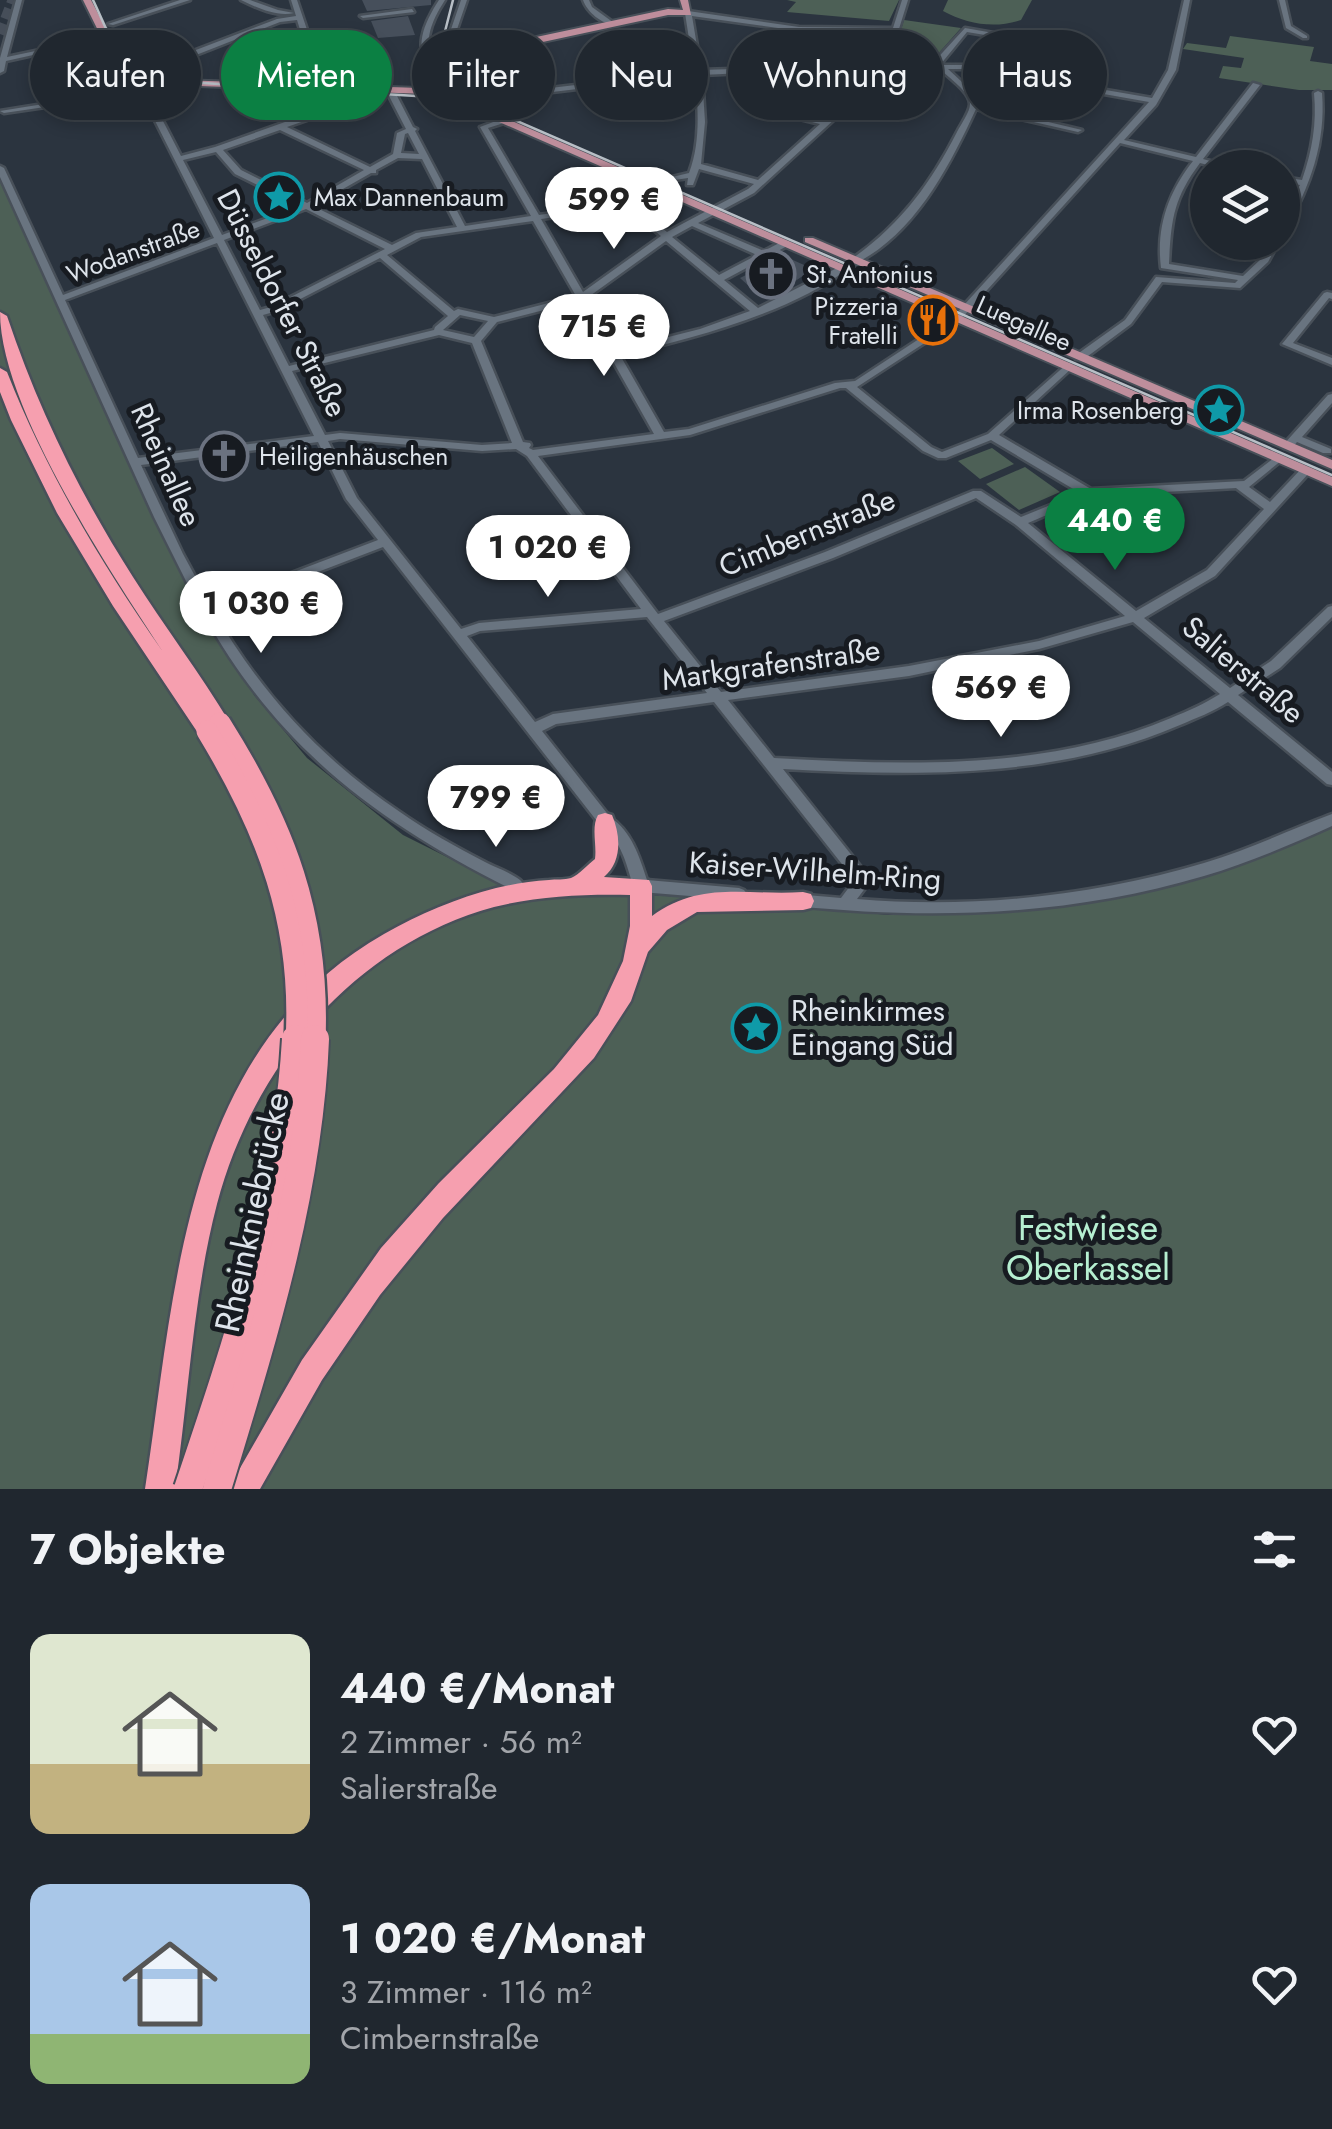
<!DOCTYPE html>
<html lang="de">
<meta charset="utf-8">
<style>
:root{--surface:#20272f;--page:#282f37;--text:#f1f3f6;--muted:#a2a5aa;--line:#3d444b;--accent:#0b8043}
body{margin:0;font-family:Jost,sans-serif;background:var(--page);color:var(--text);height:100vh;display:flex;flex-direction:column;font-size:38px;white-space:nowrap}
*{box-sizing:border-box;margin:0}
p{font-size:32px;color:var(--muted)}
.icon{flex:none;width:55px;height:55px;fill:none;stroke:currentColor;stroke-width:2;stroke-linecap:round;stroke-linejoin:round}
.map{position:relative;height:1489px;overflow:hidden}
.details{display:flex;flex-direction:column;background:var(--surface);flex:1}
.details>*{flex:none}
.top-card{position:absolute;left:30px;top:30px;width:1272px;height:90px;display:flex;gap:20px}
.fabs{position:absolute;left:1190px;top:150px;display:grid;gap:20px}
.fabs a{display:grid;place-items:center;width:110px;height:110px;border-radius:50%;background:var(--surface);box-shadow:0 5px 15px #0003,0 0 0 2px var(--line);font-size:50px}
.price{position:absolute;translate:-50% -85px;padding:0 22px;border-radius:35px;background:#fff;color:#222;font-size:32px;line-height:65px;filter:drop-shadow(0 2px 5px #0008)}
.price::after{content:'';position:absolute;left:50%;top:60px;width:30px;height:22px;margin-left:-15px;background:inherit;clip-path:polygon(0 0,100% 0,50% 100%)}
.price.active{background:var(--accent);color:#fff}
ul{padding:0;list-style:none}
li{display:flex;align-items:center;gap:30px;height:250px;padding:0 30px}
li span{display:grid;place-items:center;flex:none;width:280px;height:200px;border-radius:20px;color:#555}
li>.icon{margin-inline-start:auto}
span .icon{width:120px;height:120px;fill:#fffc;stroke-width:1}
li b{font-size:42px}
h2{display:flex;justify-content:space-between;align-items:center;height:120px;padding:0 30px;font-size:42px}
.tag{padding:0 35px;border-radius:45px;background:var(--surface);box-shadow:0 5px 15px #0003,0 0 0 2px var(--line);font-size:35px;line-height:90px}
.tag.active{background:var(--accent);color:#fff}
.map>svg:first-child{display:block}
.green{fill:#4d6056}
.building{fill:#464f5b}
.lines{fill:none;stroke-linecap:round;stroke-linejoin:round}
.highway-tunnel{stroke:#464e59;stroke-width:11;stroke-dasharray:11 5;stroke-linecap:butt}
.minor-casing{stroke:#485059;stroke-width:5}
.major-casing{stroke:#485059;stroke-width:4}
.highway-casing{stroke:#485059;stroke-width:5}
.minor{fill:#697480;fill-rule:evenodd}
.major{fill:#be8e9c;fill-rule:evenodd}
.highway{fill:#f69faf;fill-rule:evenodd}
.tram{stroke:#b8bfc6;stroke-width:2.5}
.highway-bridge-far1-casing{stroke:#485059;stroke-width:26;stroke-linecap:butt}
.highway-bridge-casing{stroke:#485059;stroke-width:32;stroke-linecap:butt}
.highway-bridge-far1{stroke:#f69faf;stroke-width:21}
.highway-bridge{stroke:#f69faf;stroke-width:28}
.labels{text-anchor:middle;stroke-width:10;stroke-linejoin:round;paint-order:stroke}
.far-poi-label{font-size:25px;fill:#dee4eb;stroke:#171b21;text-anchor:start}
.far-street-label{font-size:25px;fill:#dee4eb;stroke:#171b21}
.street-label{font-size:30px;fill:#dee4eb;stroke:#171b21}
.poi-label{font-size:30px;fill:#dee4eb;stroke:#171b21;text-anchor:start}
.near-street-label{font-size:35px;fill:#dee4eb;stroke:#171b21}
.near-park-label{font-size:35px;fill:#b6efd1;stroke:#171b21}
</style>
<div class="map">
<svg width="1332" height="1489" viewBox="0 0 1332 1489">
<rect width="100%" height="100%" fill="#2b343f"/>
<g class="green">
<path d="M 787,0 L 899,0 L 889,21 L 787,12 L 796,2 Z"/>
<path d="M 948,0 L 1032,0 L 1021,20 C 994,29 967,24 943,11 Z"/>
<path d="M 904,20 L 961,28 L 930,63 L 894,63 L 891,61 Z"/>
<path d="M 1230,36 L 1314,47 L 1310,61 L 1332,64 L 1332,90 L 1299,90 L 1219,78 L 1223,66 L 1241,68 L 1244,58 L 1183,49 L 1187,43 L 1226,48 Z"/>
<path d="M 0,176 L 161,535 L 254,695 L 307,758 L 403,835 L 529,898 L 578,891 L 737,900 L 888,915 L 1020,909 L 1210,869 L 1332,820 L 1332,1489 L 0,1489 Z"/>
<path d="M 992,448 L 1014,464 L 980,479 L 958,461 Z"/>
<path d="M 1025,467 L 1060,492 L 1019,510 L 986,484 Z"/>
</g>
<g class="building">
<path d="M 362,0 L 431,0 L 431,5 L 367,11 Z"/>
<path d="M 408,16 L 415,35 L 378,38 L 371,21 Z"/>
<path d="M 784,256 L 813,269 L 788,286 L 769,291 L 752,289 L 740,278 Z"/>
</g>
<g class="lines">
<path class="highway-tunnel" d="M 0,34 L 13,0"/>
<g class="minor-casing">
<g id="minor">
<path d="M 16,0 L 22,0 L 7,57 L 116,34 L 119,36 L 6,61 L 4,71 L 0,73 L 0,58 Z"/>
<path d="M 180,0 L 190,0 L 113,25 L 108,24 Z"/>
<path d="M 241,0 L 250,0 L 278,10 L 294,13 C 277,17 257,8 241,0 Z"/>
<path d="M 291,0 L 297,0 L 324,80 L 318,91 L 311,89 L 316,80 L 297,20 L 280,22 L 145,75 L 119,71 L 123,69 L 141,71 L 277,19 L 296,16 Z"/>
<path d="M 439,0 L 445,0 C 431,22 420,46 438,69 L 434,71 C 411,51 424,23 439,0 Z"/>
<path d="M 461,0 L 467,0 L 454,38 L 456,58 L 452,60 L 448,58 L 448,38 Z"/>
<path d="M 583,0 L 589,0 L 592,7 L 614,23 L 614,25 C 602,24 587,12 583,0 Z"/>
<path d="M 902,0 L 908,0 L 888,64 L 932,64 L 965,28 L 1079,48 L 1075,50 L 967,32 L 940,65 L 962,65 L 1152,98 L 1168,70 L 1184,0 L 1190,0 L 1176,70 L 1156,105 L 1124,140 L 1196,157 L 1253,83 L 1260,85 L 1203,159 L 1235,168 L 1219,168 L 1200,163 C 1173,199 1171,221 1169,264 L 1243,276 L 1261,259 L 1270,242 L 1279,242 L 1268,262 L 1240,288 L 1162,282 L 1131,324 L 1084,359 L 1076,359 L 1076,355 L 1125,320 L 1156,277 L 1235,283 L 1238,280 L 1161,268 C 1156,227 1168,193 1193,161 L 1120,143 L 960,320 L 857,387 L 931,447 L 942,452 L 988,434 L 1068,363 L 1072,364 L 1072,368 L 999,435 L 1091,489 L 1244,481 L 1278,455 L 1283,458 L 1282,460 L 1249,487 L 1270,502 L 1301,469 L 1309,469 L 1309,473 L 1215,576 L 1144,618 L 1230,688 L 1271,661 L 1328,607 L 1332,606 L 1332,617 L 1280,668 L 1238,695 L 1332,772 L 1332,785 L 1327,784 L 1228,702 C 1213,712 1196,718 1180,725 C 1055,779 916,776 783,769 L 861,867 L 866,887 L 857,899 C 972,909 1093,896 1204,863 C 1248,850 1289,830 1332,814 L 1332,826 C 1290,845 1248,863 1204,876 C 1069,916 934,920 795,906 L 790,905 L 787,900 L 790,895 L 795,894 L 841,898 L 850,886 L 849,873 L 714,702 L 556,724 L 542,731 L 610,817 C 632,832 639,856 647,880 L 739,888 L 744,890 L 747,894 L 744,898 L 739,900 L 641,892 L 636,890 L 633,886 C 626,862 621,840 600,825 L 383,547 L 214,612 C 260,692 323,761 400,812 C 427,831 456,847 485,862 C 496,868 510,872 520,880 C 523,883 526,888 529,892 L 526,896 C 517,900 514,895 509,888 C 376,821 277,747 204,615 L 201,614 L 200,609 L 154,517 L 0,177 L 0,166 L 4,168 L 63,295 L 214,238 L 141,93 L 4,113 L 0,111 L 143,88 L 147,90 L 181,156 L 215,147 L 347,100 L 351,97 L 348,93 L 352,91 L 359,97 L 353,104 L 287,127 L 370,167 L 393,154 L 397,133 L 406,129 L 389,96 L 393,94 L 397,96 L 413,127 L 417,129 L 415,131 L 465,226 L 531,216 L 480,127 L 504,118 L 507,118 L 507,122 L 488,128 L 539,215 L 626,202 L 661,186 L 665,189 L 664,191 L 634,205 L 667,232 L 748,189 L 754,184 L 699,169 L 693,185 L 687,185 L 688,178 L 668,181 L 664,179 L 689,173 C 701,142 698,107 695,75 L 485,100 L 482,100 L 482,96 L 694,71 L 685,13 L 688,11 L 799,27 L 893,28 ZM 692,16 L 799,31 L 891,32 L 881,64 L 701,70 ZM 879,68 L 824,120 L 786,111 L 772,72 ZM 887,68 L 940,69 C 948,77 970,92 970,104 C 970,112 961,124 957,132 C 931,183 900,225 853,258 L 853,262 L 856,263 C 915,234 950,165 976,109 L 1078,132 L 1082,130 L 978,105 L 976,95 L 948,69 L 962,69 L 1149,102 L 954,316 L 855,381 L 835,383 L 689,429 L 664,432 L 620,355 C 692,339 790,313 849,268 L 841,266 L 758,308 L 724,280 L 789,245 L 789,241 L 783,241 L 764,251 L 698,223 L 754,193 L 885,73 ZM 765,72 L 780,114 L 820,124 L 758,180 L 701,164 L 705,122 L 702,75 ZM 280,130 L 364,170 L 307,203 L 241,170 L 223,150 ZM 408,133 L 419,154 L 401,153 L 405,134 ZM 216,152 L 235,174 L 300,206 L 222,235 L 183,160 ZM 398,158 L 422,159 L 457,227 L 416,233 L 392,245 L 313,206 L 371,173 L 376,173 L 376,170 ZM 626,207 L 661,236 L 583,292 L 541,219 ZM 306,209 L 385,249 L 271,307 L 260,310 L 224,240 ZM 533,221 L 576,296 L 494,317 L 458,309 L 454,311 L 387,255 L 421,237 ZM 692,226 L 757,255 L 719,275 L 672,237 ZM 666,241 L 750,311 L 700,329 L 617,350 L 587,298 ZM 217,243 L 314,436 L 138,458 L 65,300 ZM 380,258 L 448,316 L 435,327 L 434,330 L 289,366 L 263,315 L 277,311 ZM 579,301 L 654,434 L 533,450 L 529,448 L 531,445 L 530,443 L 523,442 L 481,341 L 497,322 ZM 460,315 L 488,321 L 474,337 L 443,330 ZM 439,335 L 472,343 L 512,443 L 482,445 L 340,433 L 325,435 L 292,371 ZM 840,388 L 846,388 L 923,451 L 938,458 L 946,458 L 991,440 L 1080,493 L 1021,517 L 981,491 L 973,491 L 825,552 L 658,614 L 538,456 L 690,435 ZM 340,439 L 482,451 L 516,449 L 527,456 L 641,609 L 479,623 L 461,629 L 357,498 L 328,441 ZM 318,442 L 346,499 L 378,540 L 210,604 L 183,554 L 141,465 ZM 1236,488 L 1264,509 L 1207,570 L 1136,611 L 1028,523 L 1091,496 ZM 976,498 L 1016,525 L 1125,616 L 1039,641 L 909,666 L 721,692 L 664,621 L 833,558 ZM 647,617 L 707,693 L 553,714 L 535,722 L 467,636 L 480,631 ZM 1133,622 L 1220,694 C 1204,704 1188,711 1171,718 C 1046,771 906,765 774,758 L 728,700 L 909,676 L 1039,649 Z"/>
<path d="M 1279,0 L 1285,0 L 1291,26 L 1307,36 L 1307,38 L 1303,38 L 1286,28 Z"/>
<path d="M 412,9 L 414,12 L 363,18 L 360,16 Z"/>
<path d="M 1318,91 L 1322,93 C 1326,143 1310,186 1286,229 L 1282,232 L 1282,220 L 1300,185 L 1282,182 L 1282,177 L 1302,180 C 1312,151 1317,124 1314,93 Z"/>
<path d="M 1327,292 L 1332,293 L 1332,299 L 1329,298 L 1293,343 L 1332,358 L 1332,365 L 1282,344 L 1324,293 Z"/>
<path d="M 1332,394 L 1332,403 L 1302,437 L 1331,449 L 1331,453 L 1323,453 L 1297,442 L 1292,448 L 1284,448 L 1284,444 L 1328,395 Z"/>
</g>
</g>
<g class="major-casing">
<g id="major">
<path d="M 83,0 L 91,0 L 127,69 L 146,79 L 450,89 L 429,69 L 437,67 L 480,107 L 1332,477 L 1332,486 L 474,111 L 456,95 L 141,84 L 118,71 Z"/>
<path d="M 680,0 L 688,0 L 691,15 L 668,15 L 459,60 L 488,96 L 517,111 L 517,115 C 487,112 469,84 450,62 L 442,64 L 437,61 L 452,55 L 668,9 L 683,10 Z"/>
<path d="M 805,238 L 813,238 L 1332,460 L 1332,469 L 805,242 Z"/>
</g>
</g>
<g class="highway-casing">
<g id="highway">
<path d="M 0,312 L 7,316 C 38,409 80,494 133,577 C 164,626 200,673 230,723 L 227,728 L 216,729 L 214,736 L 200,736 L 113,606 L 57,513 L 11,420 L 0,392 L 0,368 L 7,372 C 47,473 101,563 163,652 C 110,571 0,407 0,312 Z"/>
<path d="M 605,813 L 612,815 C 621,836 622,862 604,877 L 649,880 L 652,886 L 652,916 C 701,880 747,896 803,892 L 811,894 L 814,901 L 811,908 L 803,910 L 697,912 L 667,930 L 648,952 L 631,1001 L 594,1058 L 443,1218 L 380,1295 L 322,1380 L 260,1489 L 228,1489 L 302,1360 L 381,1248 L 439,1183 L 554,1069 L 598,1015 L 623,961 L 630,926 L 630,895 C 585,894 538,896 494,907 C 354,945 253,1067 217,1204 C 193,1296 189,1394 175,1489 L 145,1489 C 176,1287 183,1049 384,934 C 419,914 457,898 496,888 C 513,884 531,881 549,880 C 555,879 565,880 571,878 C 579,875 588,864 595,859 C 597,845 591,827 598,815 Z"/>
</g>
</g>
<use href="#minor" class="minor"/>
<use href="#major" class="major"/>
<use href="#highway" class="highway"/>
<g class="tram">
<path d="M 93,0 C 109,33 117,66 153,80 L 466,99 L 1332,475"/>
<path d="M 453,0 L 439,55 L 481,102"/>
</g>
<g class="highway-bridge-far1-casing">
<g id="highway-bridge-far1">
<path d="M 220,723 C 285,826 320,917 315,1041"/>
<path d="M 207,731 C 267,830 303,923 296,1041"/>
</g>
</g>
<g class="highway-bridge-casing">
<g id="highway-bridge">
<path d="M 188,1489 C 238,1341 287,1196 296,1039"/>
<path d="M 217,1489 C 262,1341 309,1194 315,1039"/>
</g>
</g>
<use href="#highway-bridge-far1" class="highway-bridge-far1"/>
<use href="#highway-bridge" class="highway-bridge"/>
</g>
<defs>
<g id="sight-ring" transform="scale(2.5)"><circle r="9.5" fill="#171b21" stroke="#0f9aa8" stroke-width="1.5"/><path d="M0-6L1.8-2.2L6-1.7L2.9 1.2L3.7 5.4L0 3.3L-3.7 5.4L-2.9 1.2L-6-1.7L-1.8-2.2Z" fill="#0f9aa8"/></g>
<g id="church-ring" transform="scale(2.5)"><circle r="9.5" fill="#171b21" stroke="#6b7280" stroke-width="1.5"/><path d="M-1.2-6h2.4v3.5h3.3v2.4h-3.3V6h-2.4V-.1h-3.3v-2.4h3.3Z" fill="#6b7280"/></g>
<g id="restaurant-ring" transform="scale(2.5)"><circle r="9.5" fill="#171b21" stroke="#e8710a" stroke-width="1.5"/><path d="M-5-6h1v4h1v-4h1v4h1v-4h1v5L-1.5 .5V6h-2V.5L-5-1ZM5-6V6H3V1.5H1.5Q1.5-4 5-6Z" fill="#e8710a"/></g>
</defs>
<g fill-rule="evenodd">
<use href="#sight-ring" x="279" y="197"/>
<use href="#church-ring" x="771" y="274"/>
<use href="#restaurant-ring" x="933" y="320"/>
<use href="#sight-ring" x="1219" y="410"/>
<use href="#church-ring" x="224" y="456"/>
<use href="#sight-ring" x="756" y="1028"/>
</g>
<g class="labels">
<g class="far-poi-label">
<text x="314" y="206">Max Dannenbaum</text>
<text x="806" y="283">St. Antonius</text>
<text x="898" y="315" text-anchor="end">Pizzeria<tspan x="898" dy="29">Fratelli</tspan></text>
<text x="1184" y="419" text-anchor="end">Irma Rosenberg</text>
<text x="259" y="465">Heiligenhäuschen</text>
</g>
<g class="far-street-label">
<text transform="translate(133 251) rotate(-20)" y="9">Wodanstraße</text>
<text transform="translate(1024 323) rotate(24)" y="9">Luegallee</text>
</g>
<g class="street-label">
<text transform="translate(282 303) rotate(63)" y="10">Düsseldorfer Straße</text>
<text transform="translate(166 465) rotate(66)" y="10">Rheinallee</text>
<text transform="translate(807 533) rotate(-22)" y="10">Cimbernstraße</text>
<text transform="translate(771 665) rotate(-8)" y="10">Markgrafenstraße</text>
<text transform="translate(1243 670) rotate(40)" y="10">Salierstraße</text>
<text transform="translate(815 871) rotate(4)" y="10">Kaiser-Wilhelm-Ring</text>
</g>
<g class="poi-label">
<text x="791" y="1021">Rheinkirmes<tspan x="791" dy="34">Eingang Süd</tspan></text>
</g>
<g class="near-street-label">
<text transform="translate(252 1212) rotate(-78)" y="12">Rheinkniebrücke</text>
</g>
<g class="near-park-label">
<text x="1088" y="1240">Festwiese<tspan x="1088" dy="40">Oberkassel</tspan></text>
</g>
</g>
</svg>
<div class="fabs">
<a><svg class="icon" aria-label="layers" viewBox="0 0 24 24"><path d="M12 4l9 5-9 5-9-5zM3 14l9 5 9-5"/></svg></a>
</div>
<b class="price" style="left:614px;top:252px">599 €</b>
<b class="price" style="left:604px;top:379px">715 €</b>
<b class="price active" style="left:1115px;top:573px">440 €</b>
<b class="price" style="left:548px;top:600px">1 020 €</b>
<b class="price" style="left:261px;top:656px">1 030 €</b>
<b class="price" style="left:1001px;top:740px">569 €</b>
<b class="price" style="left:496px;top:850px">799 €</b>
<div class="top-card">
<a class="tag">Kaufen</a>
<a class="tag active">Mieten</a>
<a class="tag">Filter</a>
<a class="tag">Neu</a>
<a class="tag">Wohnung</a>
<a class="tag">Haus</a>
</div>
</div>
<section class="details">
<h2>7 Objekte<svg class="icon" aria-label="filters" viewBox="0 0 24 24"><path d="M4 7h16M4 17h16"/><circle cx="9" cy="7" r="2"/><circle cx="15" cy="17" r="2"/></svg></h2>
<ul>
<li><span style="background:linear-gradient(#dfe7d0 65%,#c2b280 0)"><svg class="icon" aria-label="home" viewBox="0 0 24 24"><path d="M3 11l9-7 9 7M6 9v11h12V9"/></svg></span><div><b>440 €/Monat</b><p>2 Zimmer · 56 m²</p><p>Salierstraße</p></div><svg class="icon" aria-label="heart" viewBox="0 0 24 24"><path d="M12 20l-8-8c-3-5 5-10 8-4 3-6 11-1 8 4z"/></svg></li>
<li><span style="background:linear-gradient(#a9c7e8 75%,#8fb573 0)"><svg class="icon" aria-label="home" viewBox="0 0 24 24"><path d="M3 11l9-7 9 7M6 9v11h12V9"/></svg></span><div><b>1 020 €/Monat</b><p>3 Zimmer · 116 m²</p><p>Cimbernstraße</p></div><svg class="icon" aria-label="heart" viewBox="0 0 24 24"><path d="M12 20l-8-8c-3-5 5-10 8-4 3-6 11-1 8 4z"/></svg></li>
</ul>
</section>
